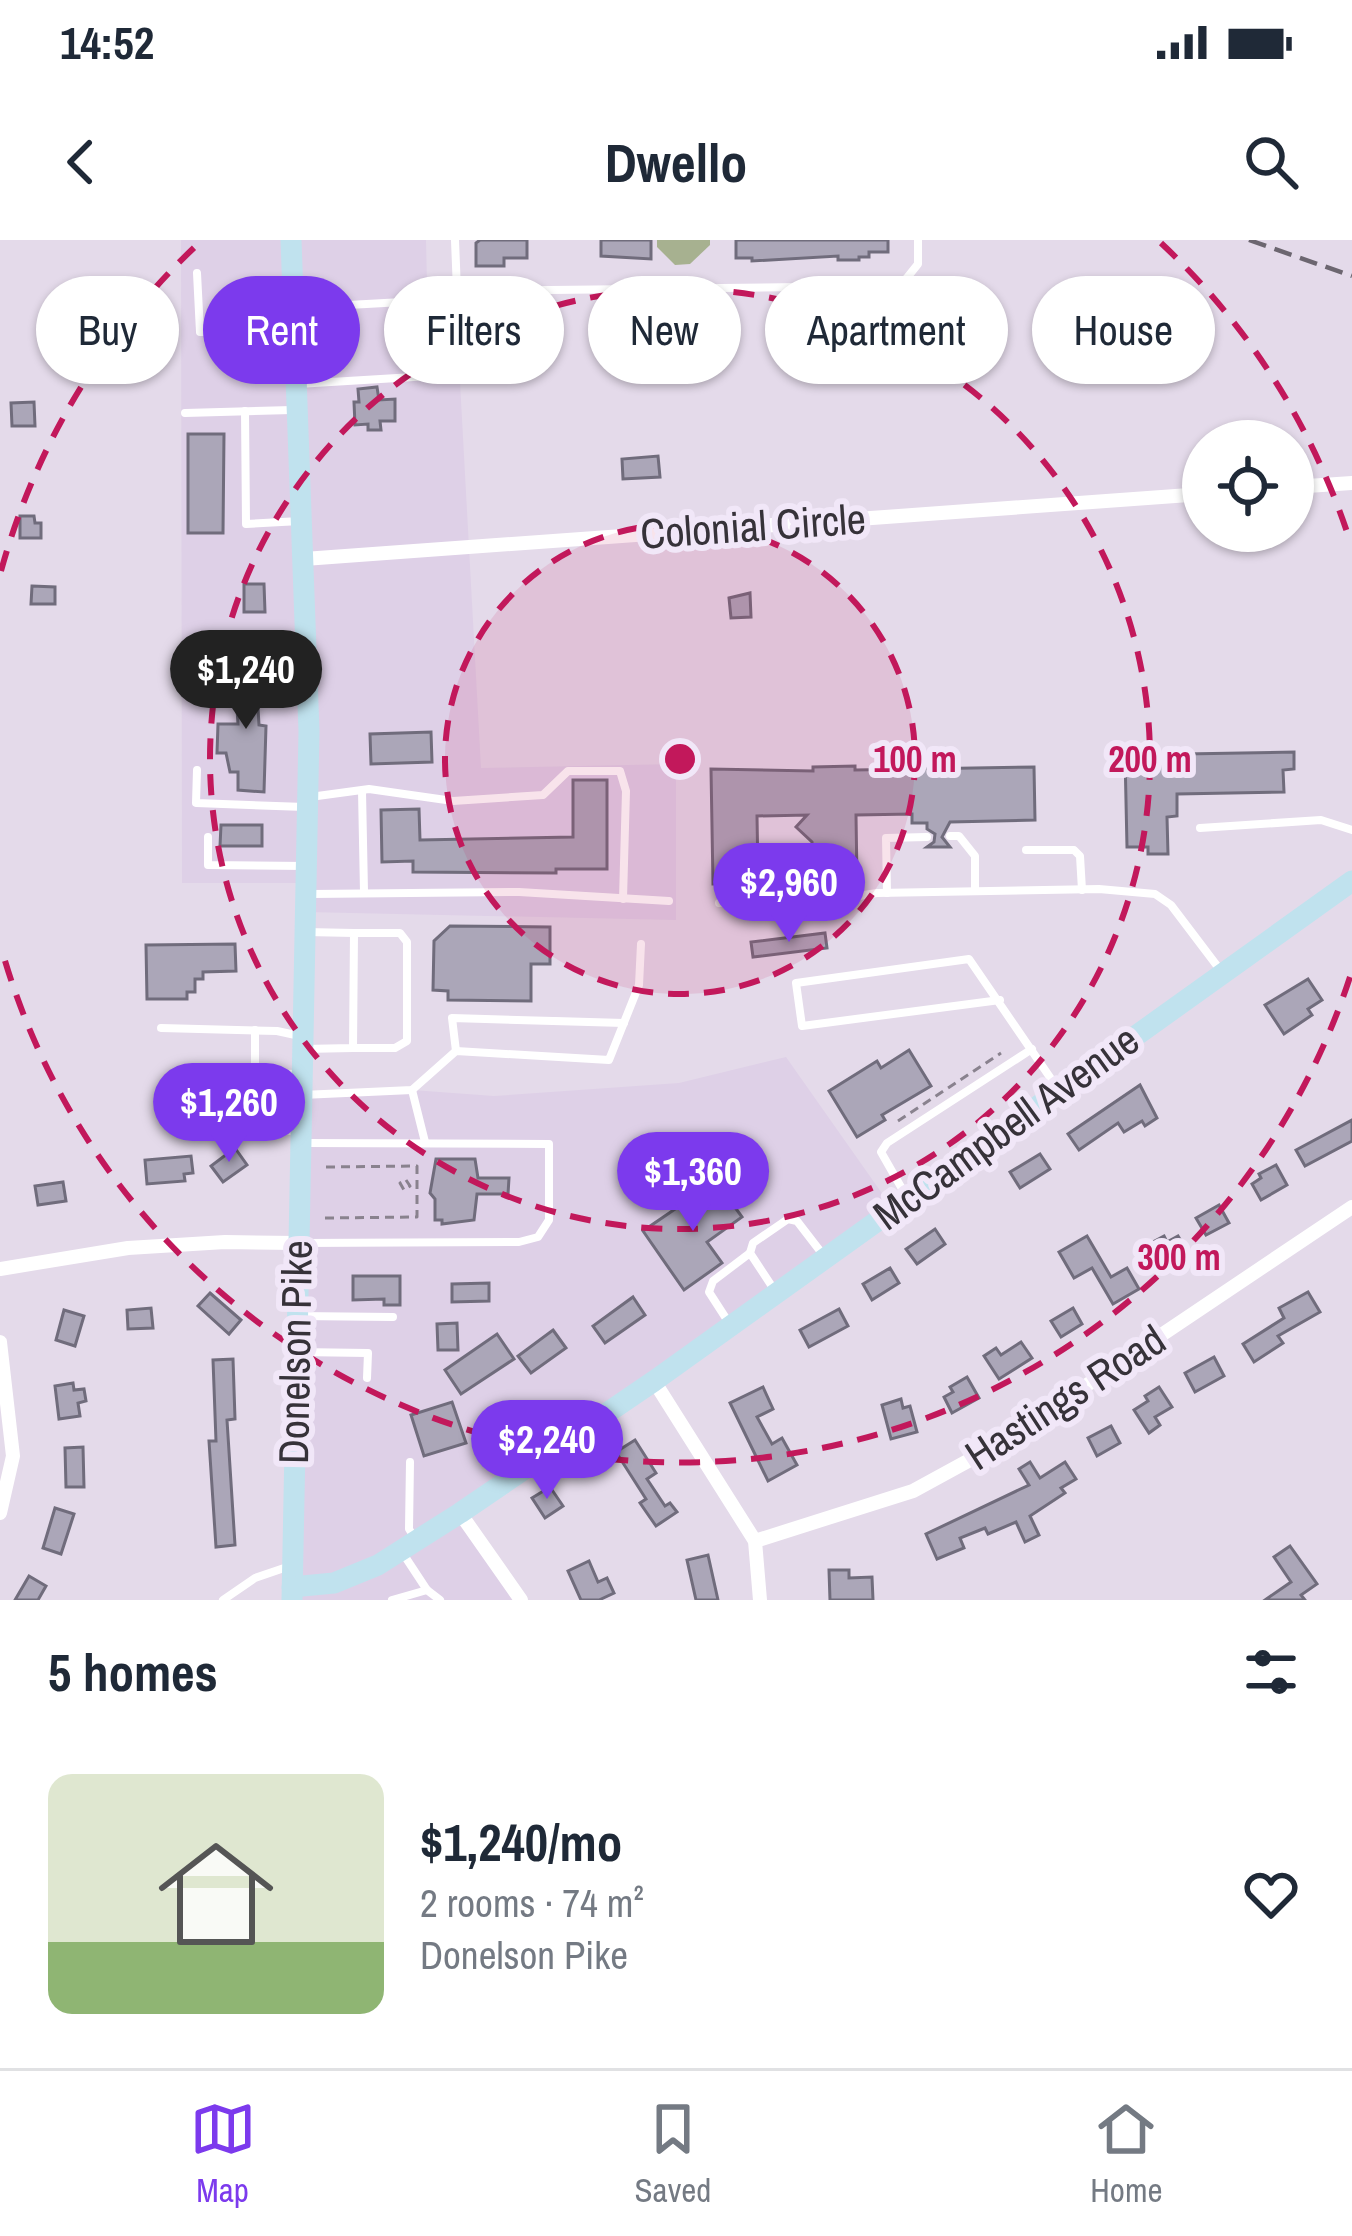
<!DOCTYPE html>
<meta charset="utf-8">
<style>
:root{--surface:#fff;--page:#f2f2f3;--text:#1f2937;--muted:#747a83;--line:#e0e1e3;--accent:#7c3aed}
body{margin:0;font-family:"Archivo Narrow",sans-serif;background:var(--page);color:var(--text);height:100vh;display:flex;flex-direction:column;font-size:45px;white-space:nowrap}
*{box-sizing:border-box;margin:0}
p{font-size:39px;color:var(--muted)}
.icon{flex:none;width:66px;height:66px;fill:none;stroke:currentColor;stroke-width:2;stroke-linecap:round;stroke-linejoin:round}
.map{position:relative;height:1360px;overflow:hidden}
.panel{display:flex;flex-direction:column;background:var(--surface);flex:1}
.panel>*{flex:none}
.banner{position:absolute;left:36px;top:36px;width:1281px;height:108px;display:flex;gap:24px}
.fabs{position:absolute;left:1182px;top:180px;display:grid;gap:24px}
.fabs a{display:grid;place-items:center;width:132px;height:132px;border-radius:50%;background:var(--surface);box-shadow:0 3px 9px #0004;font-size:60px}
.price{position:absolute;translate:-50% -102px;padding:0 27px;border-radius:42px;background:var(--accent);color:#fff;font-size:39px;line-height:78px;filter:drop-shadow(0 3px 6px #0008)}
.price::after{content:'';position:absolute;left:50%;top:72px;width:36px;height:27px;margin-left:-18px;background:inherit;clip-path:polygon(0 0,100% 0,50% 100%)}
.price.on{background:#222;color:#fff}
ul{padding:0;list-style:none}
li{display:flex;align-items:center;gap:36px;height:300px;padding:0 48px}
li+li{border-top:3px solid var(--line)}
li span{display:grid;place-items:center;flex:none;width:336px;height:240px;border-radius:24px;color:#555}
li>.icon{margin-inline-start:auto}
span .icon{width:144px;height:144px;fill:#fffc;stroke-width:1}
li b{font-size:51px}
h2{display:flex;justify-content:space-between;align-items:center;height:144px;padding:0 48px;font-size:51px}
.chip{padding:0 42px;border-radius:54px;background:var(--surface);box-shadow:0 3px 9px #0004;font-size:42px;line-height:108px}
.chip.on{background:var(--accent);color:#fff}
.status{display:flex;justify-content:space-between;align-items:center;height:84px;padding:0 60px;background:var(--surface);direction:ltr}
.status svg{height:33px;fill:currentColor}
header{display:flex;justify-content:space-between;align-items:center;height:156px;padding:0 48px;background:var(--surface);font-size:54px;font-weight:800}
.dock{display:flex;justify-content:space-around;align-items:center;height:168px;border-top:3px solid var(--line);background:var(--surface);font-size:33px;color:var(--muted)}
.dock a{display:grid;justify-items:center;gap:6px}
.dock .on{color:var(--accent)}
.map>svg:first-child{display:block}
.built{fill:#ded0e7}
.green{fill:#a7b190}
.building{fill:#aba6b8;stroke:#706c7c;stroke-width:3}
.lines{fill:none;stroke-linecap:round;stroke-linejoin:round}
.path{stroke:#89828e;stroke-width:3;stroke-dasharray:9 6;stroke-linecap:butt}
.lane{stroke:#fff;stroke-width:8}
.street{stroke:#fff;stroke-width:14}
.secondary{stroke:#c0e2ee;stroke-width:21}
.rail{stroke:#6c6670;stroke-width:4.5;stroke-dasharray:18 9;stroke-linecap:butt}
.ring{fill:none;stroke:#c2185b;stroke-width:6;stroke-dasharray:21 15}
.labels{text-anchor:middle;stroke-width:12;stroke-linejoin:round;paint-order:stroke}
.street-label{font-size:42px;fill:#363239;stroke:#f1e7f8}
.centre{fill:#c2185b;stroke:#f1e7f8;stroke-width:6}
.ring-label{font-size:36px;text-anchor:middle;font-weight:bold;fill:#c2185b;stroke:#f1e7f8;stroke-width:12;stroke-linejoin:round;paint-order:stroke}
</style>
<div class="status"><b>14:52</b><svg viewBox="0 0 49 12"><path d="M0 12V9h3v3zM5 12V6h3v6zM10 12V3h3v9zM15 12V0h3v12zM26 1h20v11H26zM47 4h2v5h-2z"/></svg></div>
<header><svg class="icon" aria-label="back" viewBox="0 0 24 24"><path d="M15 5l-7 7 7 7"/></svg>Dwello<svg class="icon" aria-label="search" viewBox="0 0 24 24"><circle cx="10" cy="10" r="6"/><path d="M15 15l6 6"/></svg></header>
<div class="map">
<svg width="1352" height="1360" viewBox="0 0 1352 1360">
<rect width="100%" height="100%" fill="#e4daea"/>
<g class="built">
<path d="M 181,0 L 426,0 L 428,87 L 457,87 L 481,528 L 676,524 L 676,680 L 306,672 L 306,643 L 182,643 Z"/>
<path d="M 786,817 L 893,969 L 460,1272 L 521,1360 L 292,1360 L 300,855 L 412,850 L 494,856 L 679,843 Z"/>
</g>
<path class="green" d="M 657,0 L 710,0 L 710,5 L 690,24 L 675,25 L 657,7 Z"/>
<g class="building">
<path d="M 480,0 L 527,0 L 527,18 L 504,18 L 504,26 L 476,26 L 476,3 Z"/>
<path d="M 601,0 L 651,0 L 651,19 L 601,16 Z"/>
<path d="M 736,0 L 888,0 L 888,12 L 869,12 L 869,17 L 859,17 L 859,20 L 838,20 L 838,16 L 752,21 L 752,18 L 736,18 Z"/>
<path d="M 377,147 L 379,160 L 395,159 L 395,181 L 380,181 L 381,190 L 368,190 L 368,184 L 355,185 L 354,162 L 359,162 L 358,149 Z"/>
<path d="M 34,162 L 35,186 L 12,186 L 11,163 Z"/>
<path d="M 188,194 L 224,194 L 223,293 L 188,293 Z"/>
<path d="M 658,216 L 660,237 L 623,239 L 622,219 Z"/>
<path d="M 20,276 L 34,276 L 35,283 L 41,283 L 41,298 L 20,298 Z"/>
<path d="M 264,344 L 265,372 L 244,372 L 244,344 Z"/>
<path d="M 32,346 L 55,347 L 55,364 L 31,364 Z"/>
<path d="M 750,353 L 751,377 L 731,378 L 729,358 Z"/>
<path d="M 256,423 L 262,451 L 257,451 L 259,485 L 266,486 L 264,552 L 238,550 L 238,532 L 230,532 L 226,513 L 217,513 L 218,484 L 238,484 L 234,424 Z"/>
<path d="M 431,492 L 432,522 L 371,524 L 370,494 Z"/>
<path d="M 1294,512 L 1294,529 L 1283,530 L 1284,552 L 1177,554 L 1177,576 L 1167,577 L 1168,614 L 1148,614 L 1148,607 L 1127,607 L 1125,515 Z"/>
<path d="M 855,526 L 855,530 L 1034,527 L 1035,580 L 950,582 L 942,597 L 950,607 L 927,607 L 934,602 L 935,594 L 927,589 L 927,583 L 912,583 L 912,574 L 856,575 L 857,640 L 829,641 L 829,632 L 813,633 L 812,602 L 796,587 L 807,575 L 757,576 L 758,634 L 743,634 L 743,643 L 713,644 L 711,529 L 813,531 L 813,527 Z"/>
<path d="M 573,540 L 607,540 L 607,629 L 556,629 L 556,633 L 413,632 L 413,621 L 382,622 L 381,570 L 419,569 L 420,600 L 573,597 Z"/>
<path d="M 221,585 L 262,585 L 262,606 L 220,606 Z"/>
<path d="M 450,686 L 550,687 L 550,724 L 531,724 L 531,761 L 448,760 L 448,751 L 433,750 L 434,701 Z"/>
<path d="M 825,693 L 827,708 L 753,717 L 751,702 Z"/>
<path d="M 235,704 L 236,731 L 203,732 L 203,739 L 195,739 L 195,752 L 187,752 L 187,759 L 147,759 L 146,705 Z"/>
<path d="M 1308,739 L 1322,760 L 1308,769 L 1312,775 L 1284,794 L 1265,765 Z"/>
<path d="M 909,810 L 931,846 L 882,875 L 885,880 L 857,897 L 829,851 L 877,821 L 881,828 Z"/>
<path d="M 1140,845 L 1157,878 L 1145,886 L 1142,881 L 1124,892 L 1118,883 L 1079,910 L 1068,894 Z"/>
<path d="M 1352,880 L 1352,901 L 1305,926 L 1296,910 Z"/>
<path d="M 235,908 L 247,925 L 223,942 L 211,926 Z"/>
<path d="M 1040,914 L 1050,929 L 1020,948 L 1010,932 Z"/>
<path d="M 191,916 L 193,933 L 184,934 L 185,941 L 147,944 L 145,920 Z"/>
<path d="M 436,919 L 475,919 L 478,938 L 509,938 L 508,954 L 477,954 L 474,980 L 442,984 L 442,980 L 435,980 L 435,959 L 430,953 Z"/>
<path d="M 1276,925 L 1287,945 L 1261,960 L 1252,944 L 1261,938 L 1259,934 Z"/>
<path d="M 716,941 L 742,977 L 707,1002 L 722,1023 L 684,1050 L 643,991 Z"/>
<path d="M 63,942 L 66,961 L 38,965 L 35,946 Z"/>
<path d="M 1219,965 L 1229,983 L 1206,995 L 1196,978 Z"/>
<path d="M 935,989 L 945,1004 L 917,1024 L 906,1009 Z"/>
<path d="M 1087,996 L 1111,1037 L 1127,1028 L 1139,1049 L 1113,1064 L 1092,1028 L 1074,1038 L 1059,1012 Z"/>
<path d="M 1164,996 L 1167,1002 L 1178,996 L 1189,1014 L 1163,1029 L 1149,1004 Z"/>
<path d="M 890,1028 L 899,1043 L 872,1060 L 863,1044 Z"/>
<path d="M 353,1036 L 400,1036 L 400,1065 L 384,1065 L 384,1059 L 353,1060 Z"/>
<path d="M 489,1043 L 489,1061 L 452,1062 L 452,1044 Z"/>
<path d="M 1308,1052 L 1320,1072 L 1278,1096 L 1283,1103 L 1254,1122 L 1243,1104 L 1284,1078 L 1279,1068 Z"/>
<path d="M 210,1053 L 241,1080 L 229,1094 L 198,1066 Z"/>
<path d="M 633,1057 L 645,1075 L 605,1103 L 593,1086 Z"/>
<path d="M 151,1068 L 153,1088 L 128,1089 L 127,1070 Z"/>
<path d="M 1073,1068 L 1082,1084 L 1061,1097 L 1051,1081 Z"/>
<path d="M 839,1069 L 848,1086 L 809,1107 L 800,1090 Z"/>
<path d="M 64,1070 L 84,1076 L 75,1106 L 56,1100 Z"/>
<path d="M 457,1083 L 458,1110 L 438,1110 L 437,1084 Z"/>
<path d="M 553,1090 L 566,1108 L 531,1133 L 518,1116 Z"/>
<path d="M 497,1094 L 514,1119 L 461,1154 L 445,1130 Z"/>
<path d="M 1021,1102 L 1032,1118 L 999,1139 L 984,1116 L 996,1108 L 1001,1115 Z"/>
<path d="M 1214,1117 L 1224,1136 L 1195,1152 L 1185,1133 Z"/>
<path d="M 233,1119 L 235,1179 L 227,1180 L 235,1305 L 216,1307 L 209,1201 L 216,1201 L 213,1120 Z"/>
<path d="M 967,1137 L 979,1158 L 952,1173 L 944,1157 L 953,1152 L 950,1147 Z"/>
<path d="M 73,1143 L 74,1150 L 84,1149 L 86,1161 L 78,1163 L 80,1176 L 59,1179 L 55,1146 Z"/>
<path d="M 763,1147 L 773,1169 L 757,1177 L 772,1204 L 782,1198 L 797,1225 L 768,1241 L 730,1163 Z"/>
<path d="M 1159,1147 L 1172,1167 L 1155,1177 L 1160,1185 L 1149,1193 L 1134,1170 L 1148,1161 L 1145,1156 Z"/>
<path d="M 901,1159 L 903,1168 L 910,1166 L 917,1192 L 891,1199 L 882,1165 Z"/>
<path d="M 452,1162 L 466,1203 L 424,1216 L 411,1175 Z"/>
<path d="M 1111,1186 L 1120,1203 L 1097,1216 L 1088,1198 Z"/>
<path d="M 635,1200 L 656,1233 L 647,1239 L 665,1266 L 670,1263 L 677,1272 L 656,1286 L 640,1263 L 646,1259 L 616,1212 Z"/>
<path d="M 83,1207 L 84,1247 L 66,1247 L 65,1208 Z"/>
<path d="M 1030,1222 L 1040,1238 L 1065,1222 L 1076,1239 L 1061,1248 L 1065,1253 L 1030,1276 L 1039,1295 L 1025,1302 L 1016,1282 L 988,1294 L 985,1288 L 960,1298 L 964,1308 L 937,1319 L 926,1294 L 1029,1245 L 1019,1229 Z"/>
<path d="M 550,1247 L 563,1266 L 545,1278 L 532,1258 Z"/>
<path d="M 55,1268 L 74,1274 L 61,1314 L 43,1308 Z"/>
<path d="M 1290,1306 L 1317,1344 L 1301,1355 L 1305,1360 L 1265,1360 L 1291,1342 L 1274,1317 Z"/>
<path d="M 708,1315 L 718,1360 L 696,1360 L 687,1320 Z"/>
<path d="M 589,1321 L 598,1342 L 607,1338 L 614,1353 L 599,1360 L 581,1360 L 568,1331 Z"/>
<path d="M 829,1330 L 849,1330 L 849,1338 L 872,1337 L 873,1360 L 830,1360 Z"/>
<path d="M 29,1336 L 46,1346 L 38,1360 L 15,1360 Z"/>
</g>
<g class="lines">
<g class="path">
<path d="M 898,881 L 1001,813"/>
<path d="M 406,940 L 410,946 L 404,950 L 400,943 Z"/>
<path d="M 325,978 L 417,977 L 417,926 L 326,927"/>
<path d="M 496,1224 L 524,1204"/>
</g>
<g class="lane">
<path d="M 455,0 L 457,51"/>
<path d="M 197,33 L 200,92 L 293,94"/>
<path d="M 237,57 L 237,93"/>
<path d="M 295,68 L 420,61 L 457,51 L 888,46 L 906,39 L 918,24 L 918,0"/>
<path d="M 298,144 L 430,136"/>
<path d="M 245,171 L 246,284 L 300,281"/>
<path d="M 185,173 L 292,170"/>
<path d="M 189,404 L 302,401"/>
<path d="M 197,530 L 196,563 L 305,567"/>
<path d="M 362,551 L 364,652"/>
<path d="M 310,557 L 369,549 L 453,561 L 543,555 L 568,531 L 620,531 L 626,551 L 623,659"/>
<path d="M 1200,588 L 1321,580 L 1352,590"/>
<path d="M 950,596 L 959,596 L 975,616 L 975,651"/>
<path d="M 208,597 L 208,625 L 306,626"/>
<path d="M 1026,610 L 1074,610 L 1080,616 L 1082,650"/>
<path d="M 887,653 L 886,598 L 927,597"/>
<path d="M 311,654 L 519,652 L 669,661"/>
<path d="M 719,663 C 752,656 785,665 819,664 C 837,663 858,655 877,653 L 1099,649 L 1155,654 L 1171,665 L 1221,731"/>
<path d="M 1000,760 L 802,786 L 796,743 L 969,719 L 1058,849"/>
<path d="M 161,788 L 277,791 L 300,796"/>
<path d="M 255,790 L 255,887 L 299,892"/>
<path d="M 353,808 L 395,808 L 407,801 L 407,702 L 400,693 L 354,693"/>
<path d="M 303,809 L 353,808 L 354,693 L 306,692"/>
<path d="M 456,811 L 452,778 L 624,783"/>
<path d="M 255,833 L 301,834"/>
<path d="M 412,850 L 425,902"/>
<path d="M 302,855 L 412,850 L 456,811 L 609,820 L 639,745 L 641,704"/>
<path d="M 905,954 L 881,912 L 887,903 L 1032,809"/>
<path d="M 300,1003 L 519,1002 L 538,997 L 549,980 L 549,904 L 306,903"/>
<path d="M 775,1051 L 750,1013 L 753,1003 L 788,979 L 797,981 L 824,1016"/>
<path d="M 298,1076 L 393,1077"/>
<path d="M 729,1083 L 709,1052 L 713,1041 L 750,1013"/>
<path d="M 298,1112 L 368,1113 L 367,1138"/>
<path d="M 410,1222 L 409,1289 L 414,1297"/>
<path d="M 402,1312 L 427,1350"/>
<path d="M 223,1360 L 255,1338 L 290,1326"/>
<path d="M 392,1360 L 427,1350 L 440,1360"/>
</g>
<g class="street">
<path d="M 1293,247 L 1352,243"/>
<path d="M 304,319 L 1203,254"/>
<path d="M 0,1029 L 128,1008 L 225,1002 L 296,1003"/>
<path d="M 0,1102 L 13,1216 L 0,1273"/>
<path d="M 654,1141 L 755,1301 L 760,1360"/>
<path d="M 460,1273 L 521,1360"/>
<path d="M 755,1301 L 913,1251 L 999,1204 L 1352,967"/>
</g>
<g class="secondary">
<path d="M 291,0 L 309,491 L 292,1360"/>
<path d="M 292,1347 L 334,1343 L 378,1325 L 460,1273 L 654,1141 L 1352,641"/>
</g>
<path class="rail" d="M 1249,0 L 1352,36"/>
</g>
<circle cx="680" cy="519" r="235" fill="#c2185b" fill-opacity=".12"/>
<g class="ring">
<circle cx="680" cy="519" r="235"/>
<circle cx="680" cy="519" r="470"/>
<path d="M1350 737A705 705 0 0 1 1 707M1 331A705 705 0 0 1 199 3M1161 3A705 705 0 0 1 1350 301"/>
</g>
<g class="labels">
<g class="street-label">
<text transform="translate(753 286) rotate(-4)" y="15">Colonial Circle</text>
<text transform="translate(1006 887) rotate(-36)" y="15">McCampbell Avenue</text>
<text transform="translate(295 1112) rotate(-89)" y="15">Donelson Pike</text>
<text transform="translate(1065 1157) rotate(-33)" y="15">Hastings Road</text>
</g>
</g>
<circle cx="680" cy="519" r="18" class="centre"/>
<g class="ring-label">
<text x="915" y="532">100 m</text>
<text x="1150" y="532">200 m</text>
<text x="1179" y="1030">300 m</text>
</g>
</svg>
<div class="fabs">
<a><svg class="icon" aria-label="locate" viewBox="0 0 24 24"><circle cx="12" cy="12" r="6"/><path d="M12 2v4M12 18v4M2 12h4M18 12h4"/></svg></a>
</div>
<b class="price on" style="left:246px;top:492px">$1,240</b>
<b class="price" style="left:789px;top:705px">$2,960</b>
<b class="price" style="left:229px;top:925px">$1,260</b>
<b class="price" style="left:693px;top:994px">$1,360</b>
<b class="price" style="left:547px;top:1262px">$2,240</b>
<div class="banner">
<a class="chip">Buy</a>
<a class="chip on">Rent</a>
<a class="chip">Filters</a>
<a class="chip">New</a>
<a class="chip">Apartment</a>
<a class="chip">House</a>
</div>
</div>
<section class="panel">
<h2>5 homes<svg class="icon" aria-label="filters" viewBox="0 0 24 24"><path d="M4 7h16M4 17h16"/><circle cx="9" cy="7" r="2"/><circle cx="15" cy="17" r="2"/></svg></h2>
<ul>
<li><span style="background:linear-gradient(#dfe7d0 70%,#8fb573 0)"><svg class="icon" aria-label="home" viewBox="0 0 24 24"><path d="M3 11l9-7 9 7M6 9v11h12V9"/></svg></span><div><b>$1,240/mo</b><p>2 rooms · 74 m²</p><p>Donelson Pike</p></div><svg class="icon" aria-label="heart" viewBox="0 0 24 24"><path d="M12 20l-8-8c-3-5 5-10 8-4 3-6 11-1 8 4z"/></svg></li>
</ul>
</section>
<nav class="dock">
<a class="on"><svg class="icon" aria-label="map" viewBox="0 0 24 24"><path d="M3 6l6-2 6 2 6-2v14l-6 2-6-2-6 2zM9 4v14M15 6v14"/></svg>Map</a>
<a><svg class="icon" aria-label="saved" viewBox="0 0 24 24"><path d="M7 4h10v16l-5-4-5 4z"/></svg>Saved</a>
<a><svg class="icon" aria-label="home" viewBox="0 0 24 24"><path d="M3 11l9-7 9 7M6 9v11h12V9"/></svg>Home</a>
</nav>
